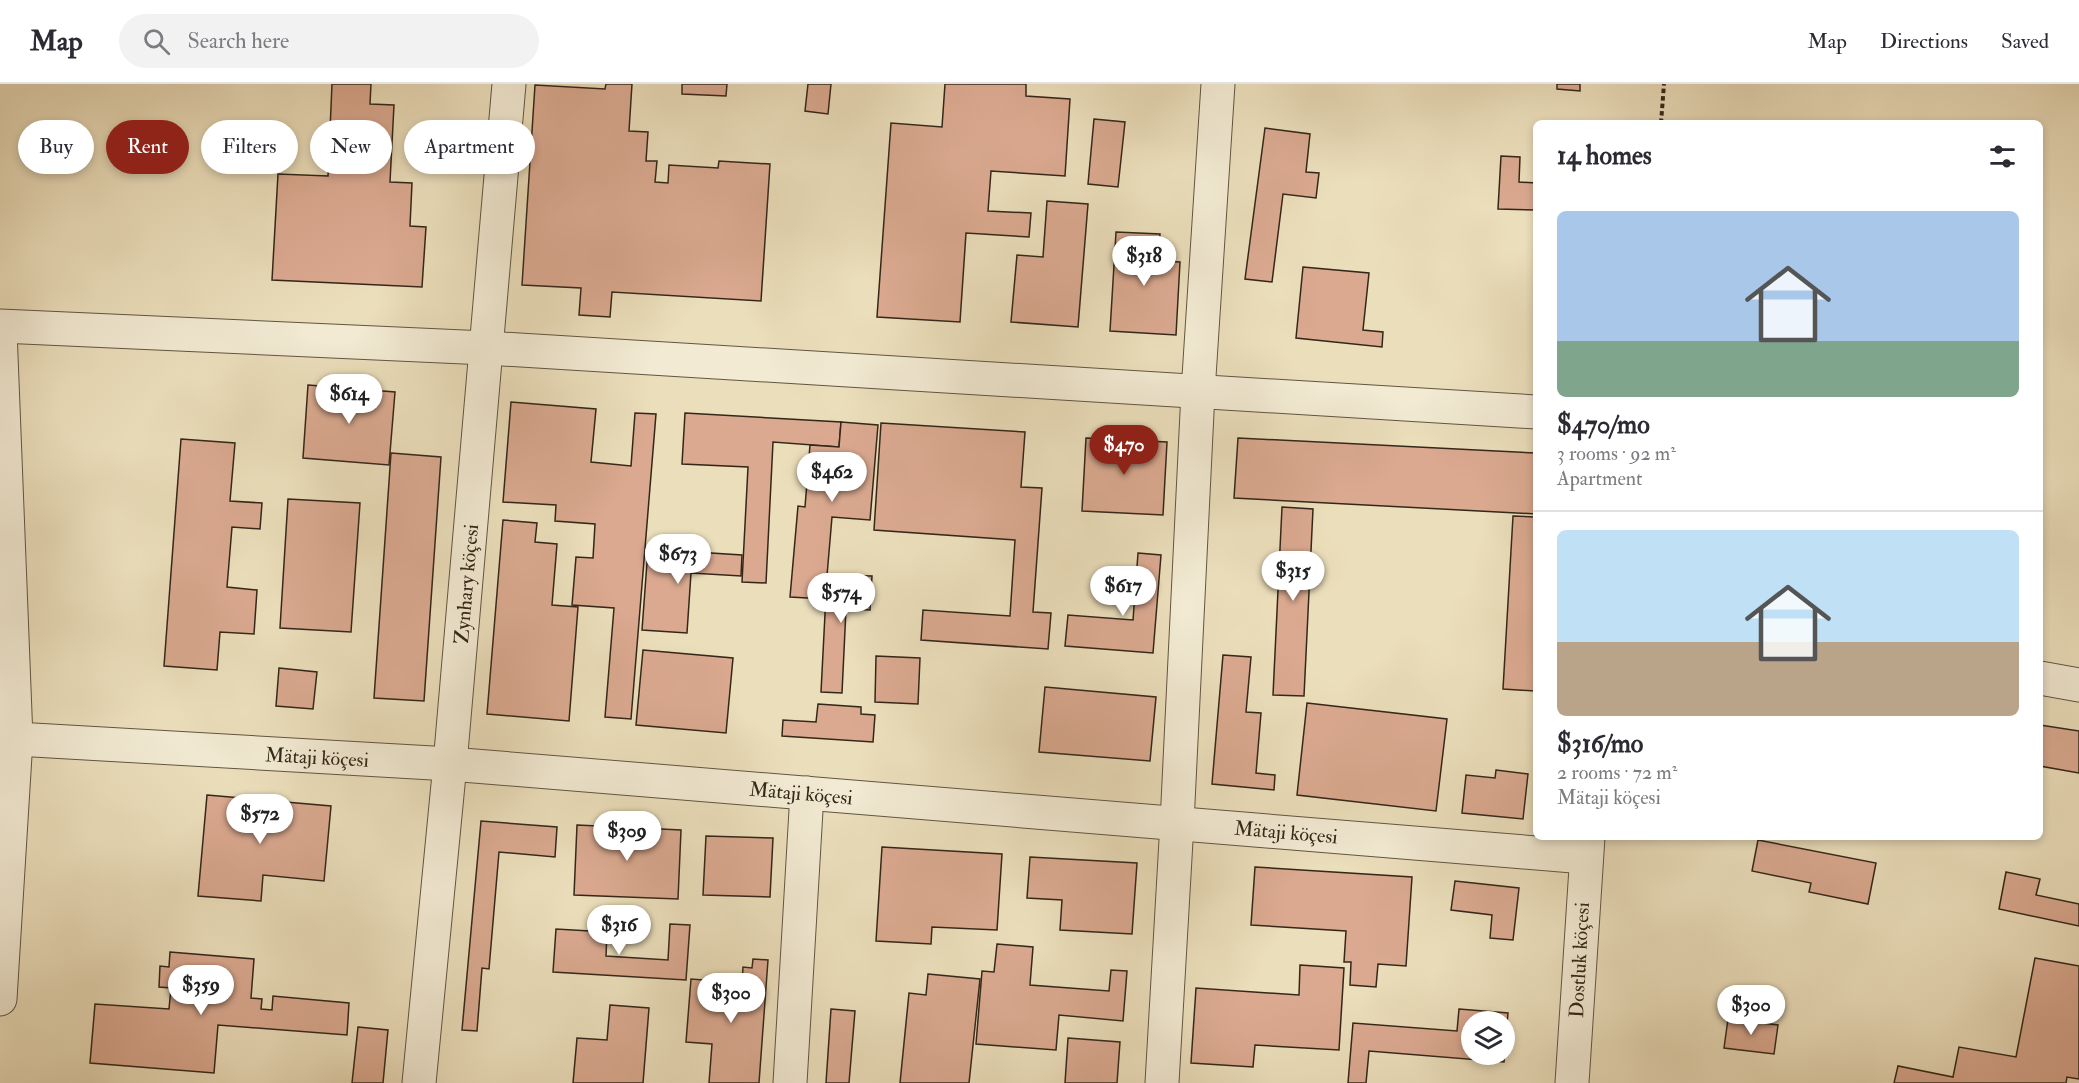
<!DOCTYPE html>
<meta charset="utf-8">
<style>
:root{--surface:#fff;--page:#f2f2f3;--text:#2b2b33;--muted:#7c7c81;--line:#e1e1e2;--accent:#8f2418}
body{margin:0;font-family:"IM FELL Double Pica",serif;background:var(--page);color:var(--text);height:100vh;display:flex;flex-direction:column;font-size:22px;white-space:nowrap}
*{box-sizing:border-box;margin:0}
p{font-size:20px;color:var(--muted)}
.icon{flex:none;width:33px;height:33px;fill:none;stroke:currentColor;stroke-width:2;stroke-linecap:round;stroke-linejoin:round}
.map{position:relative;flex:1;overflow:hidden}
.details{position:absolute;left:1533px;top:36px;width:510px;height:720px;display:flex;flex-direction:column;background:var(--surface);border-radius:9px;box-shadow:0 3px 9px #0003}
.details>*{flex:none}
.guide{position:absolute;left:18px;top:36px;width:570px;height:54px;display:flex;gap:12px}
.tools{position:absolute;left:1461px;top:927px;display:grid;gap:12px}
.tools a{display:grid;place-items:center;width:54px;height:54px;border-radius:50%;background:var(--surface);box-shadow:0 3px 9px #0003;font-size:30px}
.price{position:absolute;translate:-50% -51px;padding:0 14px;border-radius:21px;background:#fff;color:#222;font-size:20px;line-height:39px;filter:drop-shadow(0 2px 3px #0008)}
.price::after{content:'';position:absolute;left:50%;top:36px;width:18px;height:14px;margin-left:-9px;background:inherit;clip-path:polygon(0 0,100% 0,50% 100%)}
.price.current{background:var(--accent);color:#fff}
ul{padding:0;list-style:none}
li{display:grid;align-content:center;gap:12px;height:318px;padding:0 24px}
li+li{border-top:2px solid var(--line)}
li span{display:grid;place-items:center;height:186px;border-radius:9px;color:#555}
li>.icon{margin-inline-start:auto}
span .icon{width:108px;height:108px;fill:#fffc;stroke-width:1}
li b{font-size:26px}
h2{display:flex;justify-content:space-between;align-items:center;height:72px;padding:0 24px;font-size:26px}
.tag{padding:0 21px;border-radius:27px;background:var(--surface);box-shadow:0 3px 9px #0003;font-size:21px;line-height:54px}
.tag.current{background:var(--accent);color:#fff}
header{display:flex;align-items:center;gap:36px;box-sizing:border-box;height:84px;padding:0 30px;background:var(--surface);border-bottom:2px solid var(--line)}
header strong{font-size:28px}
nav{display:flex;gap:33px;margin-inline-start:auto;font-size:21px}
.search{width:420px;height:54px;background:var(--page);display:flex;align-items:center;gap:15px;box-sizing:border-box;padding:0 21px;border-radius:33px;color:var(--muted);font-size:22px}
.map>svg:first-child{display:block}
.building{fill:#daa990;stroke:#332719;stroke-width:1.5;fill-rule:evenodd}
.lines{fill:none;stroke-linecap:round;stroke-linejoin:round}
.minor-casing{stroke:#615542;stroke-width:35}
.path{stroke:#332719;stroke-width:4;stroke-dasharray:4.5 3;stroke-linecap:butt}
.minor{stroke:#f2ead3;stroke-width:33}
.labels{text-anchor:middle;stroke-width:5;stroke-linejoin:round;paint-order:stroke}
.street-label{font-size:20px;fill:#332719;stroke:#f2ead3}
</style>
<header>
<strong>Map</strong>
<div class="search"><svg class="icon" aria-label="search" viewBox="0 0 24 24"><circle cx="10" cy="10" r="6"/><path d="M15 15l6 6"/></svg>Search here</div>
<nav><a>Map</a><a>Directions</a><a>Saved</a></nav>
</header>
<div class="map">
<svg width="2079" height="999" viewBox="0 0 2079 999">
<rect width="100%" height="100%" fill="#ebdebb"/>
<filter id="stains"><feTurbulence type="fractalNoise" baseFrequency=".00333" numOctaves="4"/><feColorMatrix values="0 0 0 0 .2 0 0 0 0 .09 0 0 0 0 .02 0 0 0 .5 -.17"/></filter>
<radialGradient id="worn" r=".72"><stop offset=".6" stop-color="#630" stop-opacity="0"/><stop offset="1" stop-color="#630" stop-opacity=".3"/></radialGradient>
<g class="building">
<path d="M 332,0 L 371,0 L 370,20 L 394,21 L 390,98 L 412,99 L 410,142 L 426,143 L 422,203 L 272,196 L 278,90 L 328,92 Z"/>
<path d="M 606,0 L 632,0 L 629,47 L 648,48 L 646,77 L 657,77 L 655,98 L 668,99 L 669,81 L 718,84 L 719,77 L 770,80 L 761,217 L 612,208 L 610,233 L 579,231 L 581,204 L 522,201 L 535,1 L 605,5 Z"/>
<path d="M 682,0 L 727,0 L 726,12 L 682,10 Z"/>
<path d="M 808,0 L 831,0 L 828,30 L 805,27 Z"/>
<path d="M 945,0 L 1026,0 L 1026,12 L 1070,15 L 1065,92 L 991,87 L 988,127 L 1031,129 L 1029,153 L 966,149 L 960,238 L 877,233 L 891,39 L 942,43 Z"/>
<path d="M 1557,0 L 1580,0 L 1580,7 L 1557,5 Z"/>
<path d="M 1094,35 L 1125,38 L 1118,103 L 1088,100 Z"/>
<path d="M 1265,44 L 1310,50 L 1306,88 L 1319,89 L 1316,114 L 1283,110 L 1272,198 L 1245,195 Z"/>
<path d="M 1501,72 L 1520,73 L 1519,98 L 1536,99 L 1536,126 L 1498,125 Z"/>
<path d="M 1047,117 L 1088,120 L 1078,243 L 1011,238 L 1017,171 L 1043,173 Z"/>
<path d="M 1116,148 L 1160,150 L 1158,177 L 1180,178 L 1176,251 L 1110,247 Z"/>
<path d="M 1303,183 L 1369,189 L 1363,246 L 1383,248 L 1382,263 L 1296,254 Z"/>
<path d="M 308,301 L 395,308 L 389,381 L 303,374 Z"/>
<path d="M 511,318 L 596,325 L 591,378 L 631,382 L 635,329 L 656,330 L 631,635 L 605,633 L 614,524 L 572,521 L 576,473 L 593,474 L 595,440 L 555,437 L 556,421 L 503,418 Z"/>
<path d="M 685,329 L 841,338 L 839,363 L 773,358 L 766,499 L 742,498 L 748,383 L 682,380 Z"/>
<path d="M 841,338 L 878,341 L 870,436 L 832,433 L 825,515 L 790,513 L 798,422 L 805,423 L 810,361 L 839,363 Z"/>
<path d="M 881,339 L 1025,348 L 1021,403 L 1042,404 L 1033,528 L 1051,529 L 1048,565 L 921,556 L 923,526 L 1010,532 L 1015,456 L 874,446 Z"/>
<path d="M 1086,354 L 1167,358 L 1163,431 L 1082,427 Z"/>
<path d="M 1238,354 L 1536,369 L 1536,430 L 1234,414 Z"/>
<path d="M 181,355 L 235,359 L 230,417 L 262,419 L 260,445 L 232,443 L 227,503 L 257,506 L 254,550 L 220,548 L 217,586 L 164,582 Z"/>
<path d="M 391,369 L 441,373 L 424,617 L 374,614 Z"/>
<path d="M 288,415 L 360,419 L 351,548 L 280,544 Z"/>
<path d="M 1282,423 L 1313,425 L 1304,612 L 1273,611 Z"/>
<path d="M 1513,432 L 1536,433 L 1536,564 L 1534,607 L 1503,605 Z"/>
<path d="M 503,436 L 537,439 L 535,458 L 557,460 L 552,521 L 578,523 L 569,637 L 487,630 Z"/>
<path d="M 648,465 L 742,471 L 741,492 L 691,489 L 687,549 L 642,546 Z"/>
<path d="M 1138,469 L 1161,471 L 1153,569 L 1065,562 L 1068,531 L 1133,536 Z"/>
<path d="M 827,491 L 872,492 L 870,526 L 846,525 L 842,609 L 821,608 Z"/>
<path d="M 643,566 L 733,574 L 726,649 L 636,641 Z"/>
<path d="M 1223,571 L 1251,573 L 1246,628 L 1261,629 L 1256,689 L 1275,691 L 1274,706 L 1212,700 Z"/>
<path d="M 876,572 L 920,574 L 918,620 L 875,618 Z"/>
<path d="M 279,584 L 317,588 L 313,625 L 276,622 Z"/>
<path d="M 1045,603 L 1156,613 L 1150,677 L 1039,668 Z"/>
<path d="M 1307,619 L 1447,635 L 1436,727 L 1297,711 Z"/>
<path d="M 818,620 L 861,623 L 861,630 L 875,631 L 873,658 L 782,652 L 783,636 L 816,638 Z"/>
<path d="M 2040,641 L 2079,647 L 2079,689 L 2040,682 Z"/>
<path d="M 1496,686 L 1528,690 L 1523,735 L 1462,729 L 1466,691 L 1495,694 Z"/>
<path d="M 207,711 L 331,722 L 324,797 L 263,791 L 261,817 L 198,812 Z"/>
<path d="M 481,737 L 557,743 L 555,773 L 499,768 L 489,885 L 482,884 L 477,947 L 462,946 Z"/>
<path d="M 577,741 L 681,746 L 678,815 L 574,811 Z"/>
<path d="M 706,752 L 773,754 L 770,813 L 703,811 Z"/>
<path d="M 1758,756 L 1876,779 L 1868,820 L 1809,808 L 1811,799 L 1752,787 Z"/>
<path d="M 882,763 L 1002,770 L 997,846 L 932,843 L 931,860 L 876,857 Z"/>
<path d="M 1030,773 L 1137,779 L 1132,850 L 1060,846 L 1062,816 L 1027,814 Z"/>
<path d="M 1255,783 L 1412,793 L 1406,882 L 1378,880 L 1376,903 L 1350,901 L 1351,878 L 1344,878 L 1346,847 L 1251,841 Z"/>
<path d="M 2006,788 L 2040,795 L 2036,811 L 2079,820 L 2079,842 L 1999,825 Z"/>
<path d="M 1455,797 L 1519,804 L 1513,856 L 1490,854 L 1492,831 L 1451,826 Z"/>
<path d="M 670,840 L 690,841 L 686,896 L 553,888 L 556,845 L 607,848 L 606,872 L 668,876 Z"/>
<path d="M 997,860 L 1033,863 L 1030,901 L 1109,907 L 1111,886 L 1127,887 L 1123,937 L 1059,931 L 1056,966 L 976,960 L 982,887 L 994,888 Z"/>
<path d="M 170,868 L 254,875 L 251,914 L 262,915 L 261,925 L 272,926 L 273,912 L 349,919 L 347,951 L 218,941 L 214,989 L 90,979 L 95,920 L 169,925 L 171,904 L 159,903 L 160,882 L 169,883 Z"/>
<path d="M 2035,874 L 2079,882 L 2079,995 L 2067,993 L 2066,999 L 1894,999 L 1898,982 L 1953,993 L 1959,963 L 2016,973 Z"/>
<path d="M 753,875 L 768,876 L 759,999 L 709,999 L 712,960 L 686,958 L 691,895 L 742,899 L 743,883 L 752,884 Z"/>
<path d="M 1300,881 L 1344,884 L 1339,966 L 1255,961 L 1253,983 L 1191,979 L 1196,904 L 1299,911 Z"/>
<path d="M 928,890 L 980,895 L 969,999 L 900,999 L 909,909 L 926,911 Z"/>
<path d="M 610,921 L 649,924 L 643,999 L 573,999 L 577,954 L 607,956 Z"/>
<path d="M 831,925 L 855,927 L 849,999 L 826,999 Z"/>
<path d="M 1459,925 L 1508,929 L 1504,978 L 1369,967 L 1366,999 L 1348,999 L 1353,939 L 1457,947 ZM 1472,938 L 1504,938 L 1504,970 L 1472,970 Z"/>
<path d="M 1728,935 L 1778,941 L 1774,970 L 1724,964 Z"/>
<path d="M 358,943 L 388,946 L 383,999 L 352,999 Z"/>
<path d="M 1068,954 L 1120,958 L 1117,999 L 1065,999 Z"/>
</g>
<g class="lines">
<g class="minor-casing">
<g id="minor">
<path d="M 0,242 L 486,264 L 1536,328"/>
<path d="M 0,246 L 16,655 L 0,915"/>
<path d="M 2040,594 L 2079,601"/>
<path d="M 16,655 L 450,680 L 1585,773"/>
<path d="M 419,999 L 450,680 L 509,0"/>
<path d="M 790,999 L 807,709"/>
<path d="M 1162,999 L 1177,739 L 1198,308 L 1218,0"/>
<path d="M 1572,999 L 1588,753"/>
</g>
</g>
<path class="path" d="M 1661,39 L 1664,0"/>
<use href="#minor" class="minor"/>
</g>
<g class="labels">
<g class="street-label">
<text transform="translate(466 500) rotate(-85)" y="7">Zynhary köçesi</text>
<text transform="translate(317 673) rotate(3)" y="7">Mätaji köçesi</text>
<text transform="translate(801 709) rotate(5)" y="7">Mätaji köçesi</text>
<text transform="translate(1286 748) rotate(5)" y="7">Mätaji köçesi</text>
<text transform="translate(1579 876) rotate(-87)" y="7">Dostluk köçesi</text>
</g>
</g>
<rect width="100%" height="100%" filter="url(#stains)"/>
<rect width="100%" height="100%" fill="url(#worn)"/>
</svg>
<div class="tools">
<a><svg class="icon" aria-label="layers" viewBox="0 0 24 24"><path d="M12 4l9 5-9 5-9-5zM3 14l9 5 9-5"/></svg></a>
</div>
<b class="price" style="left:1144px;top:203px">$318</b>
<b class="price" style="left:349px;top:341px">$614</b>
<b class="price current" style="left:1124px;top:392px">$470</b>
<b class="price" style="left:832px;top:419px">$462</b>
<b class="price" style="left:678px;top:501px">$673</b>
<b class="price" style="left:1293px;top:518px">$315</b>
<b class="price" style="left:1123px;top:533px">$617</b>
<b class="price" style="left:841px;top:540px">$574</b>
<b class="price" style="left:260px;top:761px">$572</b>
<b class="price" style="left:627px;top:778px">$309</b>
<b class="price" style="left:619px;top:872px">$316</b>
<b class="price" style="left:201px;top:932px">$359</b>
<b class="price" style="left:731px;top:940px">$300</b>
<b class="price" style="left:1751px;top:952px">$300</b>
<div class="guide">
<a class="tag">Buy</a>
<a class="tag current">Rent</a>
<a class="tag">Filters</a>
<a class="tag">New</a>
<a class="tag">Apartment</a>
</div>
<section class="details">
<h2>14 homes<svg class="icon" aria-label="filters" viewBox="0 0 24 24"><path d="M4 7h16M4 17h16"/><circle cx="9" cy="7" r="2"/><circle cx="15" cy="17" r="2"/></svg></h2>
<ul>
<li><span style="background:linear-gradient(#a9c7e8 70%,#7fa58c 0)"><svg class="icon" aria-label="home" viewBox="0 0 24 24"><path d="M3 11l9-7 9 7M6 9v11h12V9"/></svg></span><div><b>$470/mo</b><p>3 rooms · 92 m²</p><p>Apartment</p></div></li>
<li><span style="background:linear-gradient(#bfe0f5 60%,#b9a48a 0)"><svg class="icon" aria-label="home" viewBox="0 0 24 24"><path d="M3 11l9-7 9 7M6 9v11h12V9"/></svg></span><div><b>$316/mo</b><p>2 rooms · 72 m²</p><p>Mätaji köçesi</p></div></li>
</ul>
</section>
</div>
